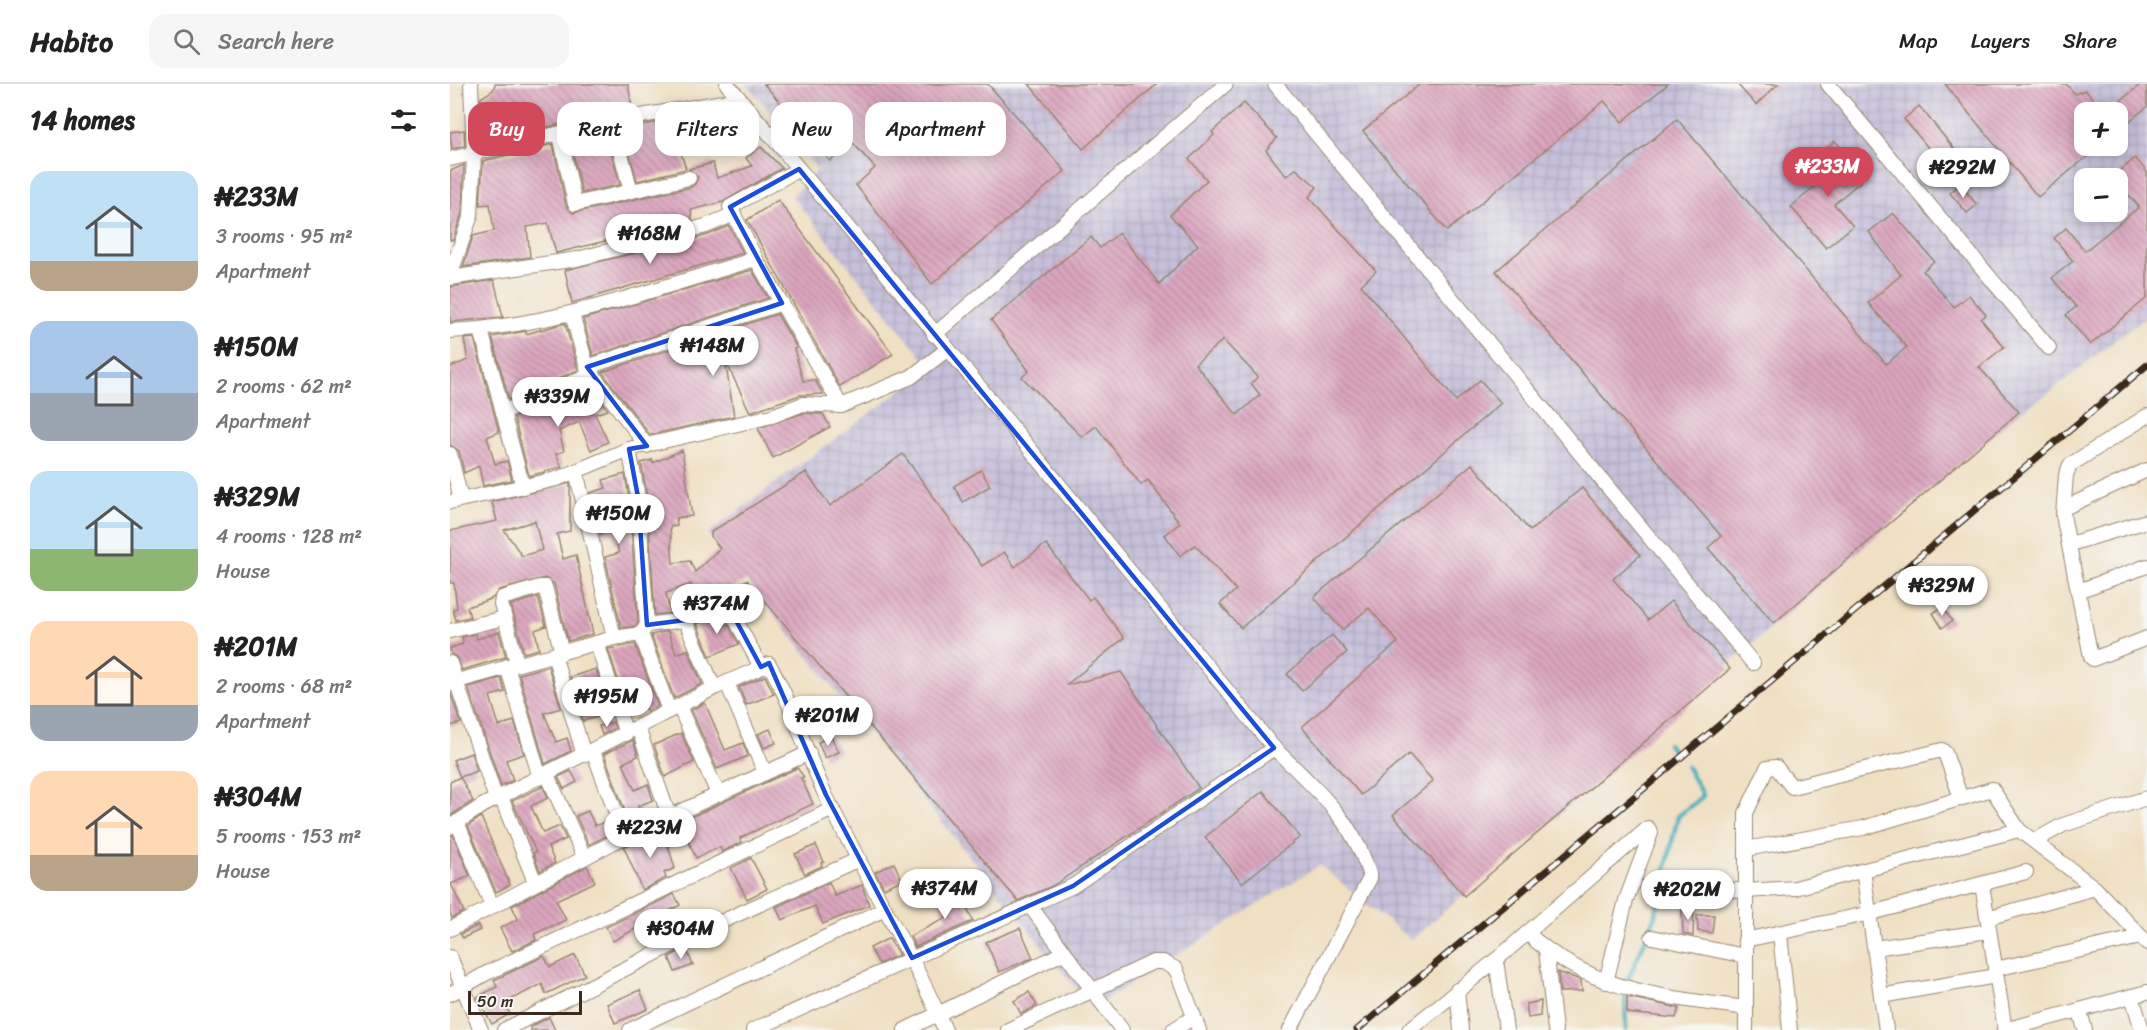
<!DOCTYPE html>
<meta charset="utf-8">
<style>
:root{--surface:#fff;--page:#f6f6f6;--text:#222;--muted:#767676;--line:#e0e0e0;--accent:#d1495b}
body{margin:0;font-family:Sriracha,sans-serif;background:var(--page);color:var(--text);height:100vh;display:flex;flex-direction:column;font-size:22px;white-space:nowrap}
*{box-sizing:border-box;margin:0}
p{font-size:20px;color:var(--muted)}
.icon{flex:none;width:33px;height:33px;fill:none;stroke:currentColor;stroke-width:2;stroke-linecap:round;stroke-linejoin:round}
.map{position:relative;flex:1;overflow:hidden}
.sheet{display:flex;flex-direction:column;background:var(--surface);width:450px}
.sheet>*{flex:none}
.banner{position:absolute;left:18px;top:18px;width:570px;height:54px;display:flex;gap:12px}
.controls{position:absolute;left:1624px;top:18px;display:grid;gap:12px}
.controls a{display:grid;place-items:center;width:54px;height:54px;border-radius:12px;background:var(--surface);box-shadow:0 3px 15px #0003;font-size:30px}
.scale{position:absolute;left:18px;bottom:15px;width:114px;box-sizing:border-box;padding-left:6px;border:3px solid #3b2a1e;border-top:0;font-size:16px;line-height:21px;white-space:nowrap;color:#3b2a1e;-webkit-text-stroke:4px #f6f6f2;paint-order:stroke}
.price{position:absolute;translate:-50% -51px;padding:0 14px;border-radius:21px;background:#fff;color:#222;font-size:20px;line-height:39px;filter:drop-shadow(0 2px 3px #0008)}
.price::after{content:'';position:absolute;left:50%;top:36px;width:18px;height:14px;margin-left:-9px;background:inherit;clip-path:polygon(0 0,100% 0,50% 100%)}
.price.on{background:var(--accent);color:#fff}
ul{padding:0;list-style:none}
li{display:flex;align-items:center;gap:18px;height:150px;padding:0 30px}
li span{display:grid;place-items:center;flex:none;width:168px;height:120px;border-radius:18px;color:#555}
li>.icon{margin-inline-start:auto}
span .icon{width:72px;height:72px;fill:#fffc;stroke-width:1}
li b{font-size:26px}
h2{display:flex;justify-content:space-between;align-items:center;height:72px;padding:0 30px;font-size:26px}
.chip{padding:0 21px;border-radius:18px;background:var(--surface);box-shadow:0 3px 15px #0003;font-size:21px;line-height:54px}
.chip.on{background:var(--accent);color:#fff}
header{display:flex;align-items:center;gap:36px;box-sizing:border-box;height:84px;padding:0 30px;background:var(--surface);border-bottom:2px solid var(--line)}
header strong{font-size:28px}
nav{display:flex;gap:33px;margin-inline-start:auto;font-size:21px}
.search{width:420px;height:54px;background:var(--page);display:flex;align-items:center;gap:15px;box-sizing:border-box;padding:0 21px;border-radius:18px;color:var(--muted);font-size:22px}
main{display:flex;flex:1;min-height:0}
.map>svg:first-child{display:block}
.industrial{fill:url(#industrial-grid);fill-rule:evenodd}
.lines{fill:none;stroke-linecap:round;stroke-linejoin:round}
.stream{stroke:#41afbe;stroke-width:4.5}
.building{fill:url(#building-back-hatch);fill-rule:evenodd}
.minor-casing{stroke:#968570;stroke-width:16}
.minor{stroke:#fff;stroke-width:14}
.rail-casing{stroke:#3b2a1e;stroke-width:7}
.rail{stroke:#f6f6f2;stroke-width:4.5;stroke-dasharray:14;stroke-linecap:butt}
.marked{fill:none;stroke:#1d4ed8;stroke-width:4.5;stroke-linejoin:round}
</style>
<header>
<strong>Habito</strong>
<div class="search"><svg class="icon" aria-label="search" viewBox="0 0 24 24"><circle cx="10" cy="10" r="6"/><path d="M15 15l6 6"/></svg>Search here</div>
<nav><a>Map</a><a>Layers</a><a>Share</a></nav>
</header>
<main>
<section class="sheet">
<h2>14 homes<svg class="icon" aria-label="filters" viewBox="0 0 24 24"><path d="M4 7h16M4 17h16"/><circle cx="9" cy="7" r="2"/><circle cx="15" cy="17" r="2"/></svg></h2>
<ul>
<li><span style="background:linear-gradient(#bfe0f5 75%,#b9a48a 0)"><svg class="icon" aria-label="home" viewBox="0 0 24 24"><path d="M3 11l9-7 9 7M6 9v11h12V9"/></svg></span><div><b>₦233M</b><p>3 rooms · 95 m²</p><p>Apartment</p></div></li>
<li><span style="background:linear-gradient(#a9c7e8 60%,#9aa5b1 0)"><svg class="icon" aria-label="home" viewBox="0 0 24 24"><path d="M3 11l9-7 9 7M6 9v11h12V9"/></svg></span><div><b>₦150M</b><p>2 rooms · 62 m²</p><p>Apartment</p></div></li>
<li><span style="background:linear-gradient(#bfe0f5 65%,#8fb573 0)"><svg class="icon" aria-label="home" viewBox="0 0 24 24"><path d="M3 11l9-7 9 7M6 9v11h12V9"/></svg></span><div><b>₦329M</b><p>4 rooms · 128 m²</p><p>House</p></div></li>
<li><span style="background:linear-gradient(#ffd9b3 70%,#9aa5b1 0)"><svg class="icon" aria-label="home" viewBox="0 0 24 24"><path d="M3 11l9-7 9 7M6 9v11h12V9"/></svg></span><div><b>₦201M</b><p>2 rooms · 68 m²</p><p>Apartment</p></div></li>
<li><span style="background:linear-gradient(#ffd9b3 70%,#b9a48a 0)"><svg class="icon" aria-label="home" viewBox="0 0 24 24"><path d="M3 11l9-7 9 7M6 9v11h12V9"/></svg></span><div><b>₦304M</b><p>5 rooms · 153 m²</p><p>House</p></div></li>
</ul>
</section>
<div class="map">
<svg width="1697" height="946" viewBox="0 0 1697 946">
<defs>
<pattern id="industrial-grid" width="8" height="8" patternUnits="userSpaceOnUse" patternTransform="scale(1.5)"><rect width="8" height="8" fill="#c6c0da"/><path d="M0 4h8M4 0v8" fill="none" stroke="#aba5bb"/></pattern>
<pattern id="building-back-hatch" width="6" height="6" patternUnits="userSpaceOnUse" patternTransform="scale(1.5)"><rect width="6" height="6" fill="#dca6bf"/><path d="M-1 5l2 2M0 0l6 6M5-1l2 2" fill="none" stroke="#b4879b"/></pattern>
</defs>
<rect width="100%" height="100%" fill="#f6f6f2"/>
<filter id="ink" filterUnits="userSpaceOnUse"><feTurbulence type="fractalNoise" baseFrequency=".0167" numOctaves="2"/><feDisplacementMap in="SourceGraphic" scale="12" xChannelSelector="R" yChannelSelector="G"/><feConvolveMatrix kernelMatrix="1 2 1 2 8 2 1 2 1" color-interpolation-filters="sRGB"/></filter>
<filter id="wash" filterUnits="userSpaceOnUse"><feTurbulence type="fractalNoise" baseFrequency=".008" numOctaves="4" result="noise"/><feDisplacementMap in="SourceGraphic" scale="24" xChannelSelector="R" yChannelSelector="G"/><feGaussianBlur stdDeviation="1.35" result="paint"/><feColorMatrix in="noise" values="0 0 0 0 0 0 0 0 0 0 0 0 0 0 0 0 0 1.4 0 .05"/><feComposite in="paint" operator="in"/></filter>
<g filter="url(#wash)">
<rect width="100%" height="100%" fill="#f0e0c3"/>
<path class="industrial" d="M 297,0 L 1697,0 L 1697,231 L 1596,311 L 1569,328 L 961,856 L 870,781 L 642,924 L 258,449 L 481,284 L 342,112 L 368,86 ZM 1635,28 L 1668,28 L 1668,62 L 1635,62 ZM 1635,94 L 1668,94 L 1668,128 L 1635,128 Z"/>
<g class="lines">
<g class="stream">
<path d="M 1218,660 L 1223,667"/>
<path d="M 1176,946 L 1175,902 L 1205,833 L 1228,732 L 1253,712 L 1237,683"/>
</g>
</g>
<g id="blocks">
<g class="building">
<path d="M 45,0 L 178,0 L 182,24 L 32,58 L 31,14 L 43,6 Z"/>
<path d="M 314,0 L 538,0 L 615,87 L 482,200 L 406,101 L 425,84 L 403,59 L 380,77 Z"/>
<path d="M 579,0 L 707,0 L 633,65 Z"/>
<path d="M 970,0 L 1218,0 L 1172,38 L 1154,17 L 997,147 L 913,47 Z"/>
<path d="M 1287,0 L 1328,0 L 1306,21 Z"/>
<path d="M 1495,0 L 1616,0 L 1625,10 L 1635,6 L 1655,28 L 1635,28 L 1635,62 L 1650,62 L 1588,113 Z"/>
<path d="M 1691,0 L 1697,0 L 1697,23 L 1668,46 L 1668,28 L 1657,28 Z"/>
<path d="M 794,19 L 827,54 L 816,66 L 836,92 L 846,85 L 867,103 L 859,113 L 926,187 L 911,201 L 1006,317 L 1030,296 L 1051,319 L 791,544 L 770,520 L 786,506 L 745,461 L 730,472 L 715,451 L 730,439 L 698,396 L 691,401 L 646,342 L 632,353 L 572,293 L 579,287 L 541,236 L 641,153 L 650,164 L 669,149 L 709,200 L 748,161 L 720,131 L 757,96 L 739,75 L 764,51 L 762,48 ZM 773,256 L 808,293 L 801,299 L 810,311 L 787,331 L 745,280 Z"/>
<path d="M 1469,22 L 1521,85 L 1506,97 L 1454,35 Z"/>
<path d="M 1227,35 L 1436,280 L 1457,263 L 1418,219 L 1451,191 L 1419,148 L 1443,129 L 1484,177 L 1473,187 L 1504,223 L 1519,211 L 1536,231 L 1531,235 L 1554,263 L 1529,283 L 1569,328 L 1324,539 L 1258,464 L 1271,452 L 1046,187 Z"/>
<path d="M 216,37 L 225,59 L 227,58 L 236,85 L 187,97 L 173,44 Z"/>
<path d="M 14,46 L 15,62 L 2,65 L 0,48 Z"/>
<path d="M 156,48 L 170,101 L 132,109 L 120,56 Z"/>
<path d="M 1385,57 L 1396,69 L 1390,74 L 1411,97 L 1384,120 L 1403,142 L 1376,164 L 1341,123 L 1380,90 L 1366,73 Z"/>
<path d="M 103,60 L 116,122 L 123,129 L 241,103 L 245,100 L 248,93 L 239,85 L 263,79 L 267,94 L 302,82 L 296,74 L 311,63 L 332,84 L 273,118 L 241,126 L 242,136 L 106,169 L 98,139 L 77,143 L 80,173 L 13,183 L 23,152 L 44,147 L 40,120 L 30,121 L 33,77 Z"/>
<path d="M 1685,74 L 1697,88 L 1697,214 L 1640,261 L 1616,231 L 1626,223 L 1602,194 L 1623,177 L 1604,154 L 1616,144 L 1635,167 L 1689,123 L 1668,98 L 1668,94 L 1663,93 Z"/>
<path d="M 14,81 L 12,129 L 3,156 L 0,156 L 0,87 Z"/>
<path d="M 1510,100 L 1527,121 L 1517,129 L 1500,109 Z"/>
<path d="M 328,116 L 443,270 L 390,303 L 297,136 Z"/>
<path d="M 279,142 L 293,169 L 122,219 L 115,186 L 258,151 Z"/>
<path d="M 302,186 L 318,214 L 143,272 L 133,235 Z"/>
<path d="M 44,196 L 53,233 L 0,238 L 1,203 Z"/>
<path d="M 327,230 L 347,264 L 344,265 L 353,297 L 365,296 L 373,310 L 350,311 L 300,328 L 275,276 L 284,332 L 200,351 L 152,288 Z"/>
<path d="M 115,239 L 128,286 L 59,316 L 42,253 L 76,247 L 76,250 Z"/>
<path d="M 24,254 L 49,348 L 37,353 L 45,380 L 57,377 L 62,396 L 33,402 L 29,382 L 14,389 L 9,367 L 0,361 L 0,283 L 18,276 L 14,255 Z"/>
<path d="M 139,301 L 158,326 L 145,330 L 158,358 L 141,366 L 129,338 L 109,347 L 114,367 L 106,370 L 112,383 L 79,392 L 64,333 Z"/>
<path d="M 354,329 L 373,330 L 380,343 L 323,374 L 308,344 Z"/>
<path d="M 232,366 L 242,432 L 226,434 L 227,442 L 220,443 L 223,479 L 240,477 L 245,488 L 270,464 L 261,453 L 261,448 L 356,388 L 380,422 L 453,370 L 532,482 L 554,468 L 565,483 L 596,460 L 639,516 L 643,513 L 674,554 L 616,601 L 671,588 L 749,704 L 604,801 L 568,817 L 297,496 L 246,521 L 241,500 L 216,509 L 220,529 L 205,531 L 197,412 L 191,379 L 202,376 L 203,379 Z"/>
<path d="M 1022,380 L 1080,447 L 1132,404 L 1190,471 L 1163,495 L 1198,536 L 1221,517 L 1280,585 L 1014,812 L 943,731 L 983,697 L 959,670 L 911,711 L 852,643 L 948,558 L 919,524 L 892,546 L 864,513 Z"/>
<path d="M 531,386 L 540,402 L 513,418 L 504,402 Z"/>
<path d="M 175,390 L 179,414 L 188,539 L 186,542 L 171,544 L 155,473 L 169,469 L 163,447 L 150,450 L 140,409 L 156,404 L 153,396 Z"/>
<path d="M 120,399 L 120,447 L 107,450 L 113,475 L 126,471 L 143,550 L 118,557 L 104,500 L 95,494 L 49,506 L 43,514 L 17,523 L 20,533 L 6,536 L 3,525 L 7,524 L 4,499 L 0,499 L 0,447 L 47,437 L 42,418 ZM 85,437 L 92,466 L 72,472 L 54,446 Z"/>
<path d="M 88,513 L 96,542 L 85,546 L 89,565 L 74,569 L 61,521 Z"/>
<path d="M 1493,523 L 1502,537 L 1492,544 L 1483,529 Z"/>
<path d="M 269,529 L 273,542 L 278,540 L 289,560 L 260,572 L 247,540 Z"/>
<path d="M 218,547 L 226,570 L 238,566 L 252,600 L 224,614 L 201,551 Z"/>
<path d="M 49,548 L 56,573 L 12,586 L 6,573 L 1,570 L 0,564 L 13,560 L 12,553 L 25,550 L 27,555 Z"/>
<path d="M 882,551 L 897,568 L 852,607 L 837,590 Z"/>
<path d="M 185,560 L 208,622 L 197,628 L 185,603 L 172,608 L 158,565 Z"/>
<path d="M 98,582 L 111,624 L 94,629 L 106,658 L 117,654 L 121,667 L 95,680 L 69,590 Z"/>
<path d="M 146,585 L 152,605 L 140,608 L 148,633 L 133,637 L 120,593 Z"/>
<path d="M 315,592 L 324,610 L 296,621 L 289,603 Z"/>
<path d="M 51,594 L 55,608 L 40,612 L 49,642 L 64,637 L 74,670 L 56,676 L 63,696 L 51,702 L 18,603 Z"/>
<path d="M 0,608 L 11,639 L 0,642 Z"/>
<path d="M 255,619 L 275,666 L 293,659 L 298,672 L 267,685 L 241,626 Z"/>
<path d="M 163,638 L 165,644 L 152,651 L 149,642 Z"/>
<path d="M 320,645 L 326,659 L 314,664 L 308,650 Z"/>
<path d="M 231,649 L 244,678 L 215,693 L 204,661 Z"/>
<path d="M 381,652 L 389,668 L 375,674 L 368,658 Z"/>
<path d="M 183,656 L 188,672 L 173,679 L 185,706 L 198,700 L 203,716 L 188,722 L 194,734 L 180,741 L 154,670 Z"/>
<path d="M 21,669 L 27,687 L 10,693 L 3,676 Z"/>
<path d="M 347,684 L 354,693 L 351,694 L 363,720 L 298,750 L 290,754 L 292,758 L 272,768 L 270,763 L 246,774 L 230,738 Z"/>
<path d="M 121,687 L 127,698 L 114,705 L 108,693 Z"/>
<path d="M 10,693 L 23,717 L 0,732 L 0,698 Z"/>
<path d="M 93,702 L 98,714 L 81,722 L 93,749 L 110,742 L 116,755 L 98,763 L 105,779 L 90,787 L 83,769 L 86,768 L 62,717 Z"/>
<path d="M 813,707 L 850,753 L 792,799 L 755,753 Z"/>
<path d="M 138,727 L 145,742 L 159,736 L 164,748 L 139,761 L 126,732 Z"/>
<path d="M 31,733 L 60,801 L 46,808 L 18,742 Z"/>
<path d="M 213,746 L 225,784 L 214,789 L 216,794 L 192,806 L 174,763 Z"/>
<path d="M 3,751 L 20,792 L 1,800 L 14,828 L 2,834 L 0,829 L 0,752 Z"/>
<path d="M 366,761 L 374,778 L 371,779 L 372,782 L 355,790 L 345,770 Z"/>
<path d="M 301,774 L 317,805 L 297,815 L 281,784 Z"/>
<path d="M 444,779 L 452,796 L 434,804 L 425,788 Z"/>
<path d="M 137,782 L 145,798 L 106,816 L 116,836 L 84,850 L 86,856 L 62,867 L 50,844 L 68,835 L 62,822 Z"/>
<path d="M 379,798 L 385,812 L 412,801 L 419,821 L 373,840 L 365,822 L 332,836 L 326,823 Z"/>
<path d="M 508,807 L 523,837 L 465,863 L 460,852 L 498,833 L 489,816 Z"/>
<path d="M 224,810 L 230,821 L 163,857 L 156,843 Z"/>
<path d="M 1232,824 L 1244,824 L 1243,852 L 1233,850 Z"/>
<path d="M 1247,831 L 1264,831 L 1262,849 L 1248,847 Z"/>
<path d="M 28,841 L 30,846 L 13,854 L 10,850 Z"/>
<path d="M 570,844 L 583,874 L 549,888 L 536,858 Z"/>
<path d="M 439,854 L 449,871 L 429,880 L 420,864 Z"/>
<path d="M 236,864 L 243,881 L 225,888 L 219,873 Z"/>
<path d="M 125,871 L 135,891 L 96,910 L 92,900 L 54,919 L 60,930 L 42,940 L 27,913 L 47,903 L 44,896 L 94,872 L 100,883 Z"/>
<path d="M 1108,888 L 1131,896 L 1132,907 L 1110,908 Z"/>
<path d="M 190,906 L 198,925 L 165,939 L 157,920 Z"/>
<path d="M 579,908 L 587,922 L 571,930 L 564,917 Z"/>
<path d="M 1177,913 L 1229,924 L 1226,934 L 1177,929 Z"/>
<path d="M 1091,917 L 1090,932 L 1078,934 L 1076,920 Z"/>
<path d="M 99,933 L 105,946 L 81,946 L 80,943 Z"/>
</g>
</g>
</g>
<g filter="url(#ink)">
<use href="#blocks" fill-opacity="0" stroke="#968570" stroke-width="1.5"/>
<g class="lines">
<g class="minor-casing">
<g id="minor">
<path d="M 277,0 C 463,218 642,442 824,664 C 863,702 907,739 920,794 L 840,946"/>
<path d="M 825,0 L 1303,579"/>
<path d="M 1378,0 L 1599,264"/>
<path d="M 162,37 L 181,107"/>
<path d="M 110,51 L 125,120 L 239,94"/>
<path d="M 0,75 L 162,37 L 290,15"/>
<path d="M 349,85 L 280,123 L 306,175 L 391,322"/>
<path d="M 0,192 L 21,131 L 24,71 L 21,0"/>
<path d="M 0,194 L 127,175 L 256,142 L 284,130"/>
<path d="M 122,230 L 137,283 L 197,362"/>
<path d="M 31,246 L 73,403"/>
<path d="M 0,247 C 103,243 207,204 306,175"/>
<path d="M 484,251 L 776,0"/>
<path d="M 137,283 L 332,219"/>
<path d="M 53,328 L 141,290"/>
<path d="M 1697,332 L 1620,381 L 1616,391 L 1613,431 L 1641,573 L 1643,575 L 1697,554"/>
<path d="M 179,365 L 188,413 L 197,541"/>
<path d="M 0,370 L 11,415"/>
<path d="M 126,387 L 164,554"/>
<path d="M 0,418 L 107,395 L 179,365 L 322,332 L 353,320 L 391,322 L 461,293 L 498,265"/>
<path d="M 1614,424 L 1697,386"/>
<path d="M 1620,460 L 1697,437"/>
<path d="M 1628,507 L 1697,482"/>
<path d="M 235,536 L 264,604"/>
<path d="M 0,547 L 54,534"/>
<path d="M 191,550 L 219,627"/>
<path d="M 147,559 L 176,650"/>
<path d="M 104,571 L 134,671"/>
<path d="M 0,579 L 46,715"/>
<path d="M 67,579 L 51,520 L 52,514 L 90,503 L 95,503 L 112,569"/>
<path d="M 57,582 L 90,694"/>
<path d="M 0,599 L 164,554 L 191,550 L 197,541 L 235,536 L 271,518 L 277,520 L 311,583"/>
<path d="M 277,599 L 315,689"/>
<path d="M 229,622 L 268,710"/>
<path d="M 188,644 L 219,732"/>
<path d="M 143,667 L 175,753"/>
<path d="M 97,690 L 134,773"/>
<path d="M 51,713 L 85,798"/>
<path d="M 7,738 L 42,822"/>
<path d="M 0,743 L 32,722 L 264,604 L 319,580 C 343,621 355,667 375,710 C 413,789 460,865 495,946"/>
<path d="M 1584,757 L 1613,741 L 1697,714"/>
<path d="M 1296,765 L 1413,744 L 1542,705 L 1569,746 L 1645,804 L 1697,859"/>
<path d="M 1413,786 L 1436,946"/>
<path d="M 1220,800 L 1295,807 L 1345,804 L 1569,746"/>
<path d="M 1532,800 L 1555,946"/>
<path d="M 580,822 L 672,946"/>
<path d="M 1537,834 L 1645,804"/>
<path d="M 0,845 L 164,758 L 359,669"/>
<path d="M 1077,849 C 1141,908 1214,913 1296,924"/>
<path d="M 1330,850 L 1340,946"/>
<path d="M 1202,853 L 1295,872"/>
<path d="M 1295,856 L 1421,829 L 1576,788"/>
<path d="M 1425,864 L 1538,847"/>
<path d="M 1096,866 L 1105,946"/>
<path d="M 0,873 L 31,946"/>
<path d="M 1046,876 L 1056,946"/>
<path d="M 1545,885 L 1691,853"/>
<path d="M 1007,906 L 1011,946"/>
<path d="M 0,910 L 35,890 L 383,725"/>
<path d="M 1431,912 L 1546,892"/>
<path d="M 1682,912 L 1692,946"/>
<path d="M 1630,927 L 1635,946"/>
<path d="M 54,946 L 238,853 L 409,775"/>
<path d="M 180,946 L 435,825"/>
<path d="M 303,946 L 623,802 L 824,664"/>
<path d="M 455,946 L 615,868"/>
<path d="M 558,946 L 703,878 L 713,878 L 726,885 L 749,946"/>
<path d="M 723,946 L 744,933"/>
<path d="M 959,946 L 1046,876 L 1198,744 L 1201,749 L 1176,816 L 1156,898"/>
<path d="M 1296,946 L 1296,729 L 1317,684 L 1326,683 L 1342,703 L 1492,666 L 1495,669 L 1511,714"/>
<path d="M 1554,946 L 1697,908"/>
</g>
</g>
<use href="#minor" class="minor"/>
<g class="rail-casing">
<path id="rail" d="M 907,946 L 1697,281"/>
</g>
<use href="#rail" class="rail"/>
</g>
</g>
<path class="marked" d="M 349,85 L 824,664 L 623,802 L 462,874 L 376,711 L 319,579 L 311,583 L 275,516 L 235,536 L 197,541 L 188,413 L 179,365 L 197,362 L 137,283 L 332,219 L 280,123 Z"/>
</svg>
<div class="controls">
<a>+</a>
<a>−</a>
</div>
<div class="scale">50 m</div>
<b class="price on" style="left:1378px;top:114px">₦233M</b>
<b class="price" style="left:1513px;top:115px">₦292M</b>
<b class="price" style="left:200px;top:181px">₦168M</b>
<b class="price" style="left:263px;top:293px">₦148M</b>
<b class="price" style="left:108px;top:344px">₦339M</b>
<b class="price" style="left:169px;top:461px">₦150M</b>
<b class="price" style="left:1492px;top:533px">₦329M</b>
<b class="price" style="left:267px;top:551px">₦374M</b>
<b class="price" style="left:157px;top:644px">₦195M</b>
<b class="price" style="left:378px;top:663px">₦201M</b>
<b class="price" style="left:200px;top:775px">₦223M</b>
<b class="price" style="left:495px;top:836px">₦374M</b>
<b class="price" style="left:1238px;top:837px">₦202M</b>
<b class="price" style="left:231px;top:876px">₦304M</b>
<div class="banner">
<a class="chip on">Buy</a>
<a class="chip">Rent</a>
<a class="chip">Filters</a>
<a class="chip">New</a>
<a class="chip">Apartment</a>
</div>
</div>
</main>
